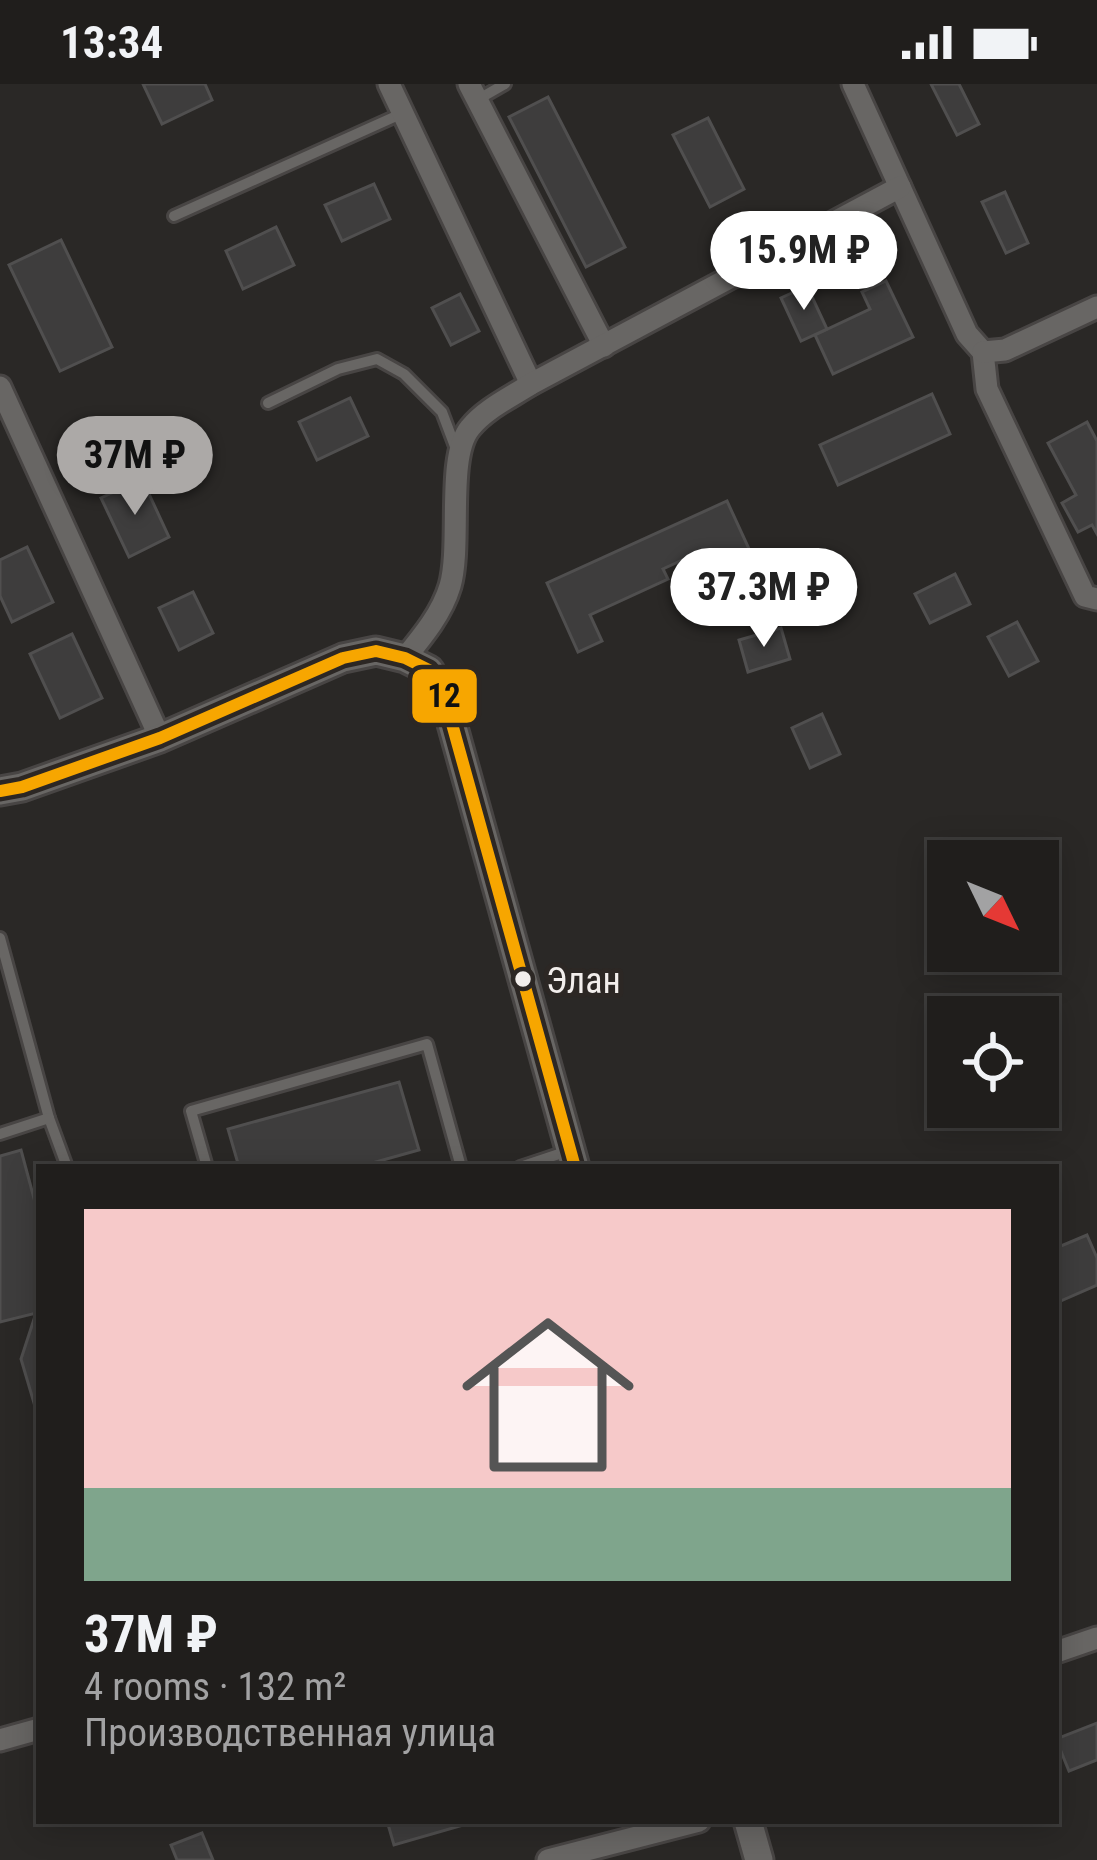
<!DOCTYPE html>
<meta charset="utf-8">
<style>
:root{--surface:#201e1c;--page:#2d2b29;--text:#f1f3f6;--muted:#a2a2a3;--line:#3d3c3b;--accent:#aca9a7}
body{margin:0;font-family:"Roboto Condensed",sans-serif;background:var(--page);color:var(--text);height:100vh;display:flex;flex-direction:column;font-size:45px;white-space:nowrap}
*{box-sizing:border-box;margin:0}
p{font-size:39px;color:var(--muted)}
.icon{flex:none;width:66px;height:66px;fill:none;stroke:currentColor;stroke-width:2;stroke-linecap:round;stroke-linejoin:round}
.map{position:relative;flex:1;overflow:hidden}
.panel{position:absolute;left:36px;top:1080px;width:1023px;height:660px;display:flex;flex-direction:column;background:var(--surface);border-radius:0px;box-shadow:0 6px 30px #0003,0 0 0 3px var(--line)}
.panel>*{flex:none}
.needle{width:78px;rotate:133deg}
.fabs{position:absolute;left:927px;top:756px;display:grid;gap:24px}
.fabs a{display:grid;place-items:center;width:132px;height:132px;border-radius:0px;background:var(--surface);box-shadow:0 6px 30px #0003,0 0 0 3px var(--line);font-size:60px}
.price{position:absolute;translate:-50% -102px;padding:0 27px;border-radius:42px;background:#fff;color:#222;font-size:39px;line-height:78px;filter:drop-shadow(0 3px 6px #0008)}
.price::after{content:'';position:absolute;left:50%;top:72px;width:36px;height:27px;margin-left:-18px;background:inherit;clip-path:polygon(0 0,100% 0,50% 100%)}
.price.current{background:var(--accent);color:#111}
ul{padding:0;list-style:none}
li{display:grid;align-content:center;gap:24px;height:636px;padding:0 48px}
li+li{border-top:3px solid var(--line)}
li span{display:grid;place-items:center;height:372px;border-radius:0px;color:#555}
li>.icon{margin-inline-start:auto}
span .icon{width:216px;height:216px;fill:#fffc;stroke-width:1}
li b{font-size:51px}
.status{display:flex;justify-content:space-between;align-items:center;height:84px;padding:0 60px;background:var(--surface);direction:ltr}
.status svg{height:33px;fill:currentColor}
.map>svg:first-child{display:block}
.building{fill:#3e3d3d;stroke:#504f4f;stroke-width:3}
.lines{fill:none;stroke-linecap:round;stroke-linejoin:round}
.service-casing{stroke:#484544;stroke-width:16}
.minor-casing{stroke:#484544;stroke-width:27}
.tertiary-casing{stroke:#484544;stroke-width:33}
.service{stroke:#686664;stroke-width:10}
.minor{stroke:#686664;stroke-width:21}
.tertiary{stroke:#686664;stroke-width:27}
.bus-1-casing{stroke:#2c2724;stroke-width:21}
.bus-1{stroke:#f7a600;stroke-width:12}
.bus-dot{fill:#f2eeec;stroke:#2c2724;stroke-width:4.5}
.labels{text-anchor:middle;stroke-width:10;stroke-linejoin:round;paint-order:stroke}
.bus-label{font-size:36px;fill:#f2eeec;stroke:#2c2724;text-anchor:start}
.line-badge{stroke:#2c2724;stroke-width:4.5}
.pale-badge-label{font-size:33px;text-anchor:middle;font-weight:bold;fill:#111}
</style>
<div class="status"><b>13:34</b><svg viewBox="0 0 49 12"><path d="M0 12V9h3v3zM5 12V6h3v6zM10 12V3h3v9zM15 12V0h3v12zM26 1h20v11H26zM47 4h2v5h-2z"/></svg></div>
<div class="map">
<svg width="1097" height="1776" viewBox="0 0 1097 1776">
<rect width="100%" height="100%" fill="#2a2826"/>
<g class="building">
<path d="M 143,0 L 205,0 L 212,16 L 162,40 Z"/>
<path d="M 931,0 L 959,0 L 979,40 L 957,51 Z"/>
<path d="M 548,13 L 625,163 L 586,183 L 509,33 Z"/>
<path d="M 708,34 L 744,105 L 710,123 L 673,51 Z"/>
<path d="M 374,100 L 390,135 L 342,157 L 325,121 Z"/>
<path d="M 1005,108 L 1028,159 L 1006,169 L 982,118 Z"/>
<path d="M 276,143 L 294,181 L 243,205 L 226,167 Z"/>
<path d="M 61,156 L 112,263 L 60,287 L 9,181 Z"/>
<path d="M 886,197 L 913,253 L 833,290 L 815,251 L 870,225 L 862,208 Z"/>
<path d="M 807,202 L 827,245 L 801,257 L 781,214 Z"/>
<path d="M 460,210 L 479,247 L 451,261 L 432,224 Z"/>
<path d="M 932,310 L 950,350 L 838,401 L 820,361 Z"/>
<path d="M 350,314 L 368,352 L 317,376 L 299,338 Z"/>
<path d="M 1087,338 L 1097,357 L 1097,450 L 1092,441 L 1078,448 L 1062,419 L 1076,411 L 1048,359 Z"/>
<path d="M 142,395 L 169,453 L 129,473 L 101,414 Z"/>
<path d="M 727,417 L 750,467 L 708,486 L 700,468 L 663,485 L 668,495 L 590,531 L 602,557 L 578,568 L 547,499 Z"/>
<path d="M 27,463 L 53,518 L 12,538 L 0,512 L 0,476 Z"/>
<path d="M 955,490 L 970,520 L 930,539 L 915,510 Z"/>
<path d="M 193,508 L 213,549 L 179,566 L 159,524 Z"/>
<path d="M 1017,538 L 1038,577 L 1009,592 L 988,553 Z"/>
<path d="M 781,544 L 790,575 L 748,588 L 739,556 Z"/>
<path d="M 72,550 L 102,614 L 60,634 L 30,570 Z"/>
<path d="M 822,630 L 840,670 L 810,684 L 792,644 Z"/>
<path d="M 399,998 L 419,1066 L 358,1083 L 239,1083 L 228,1045 Z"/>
<path d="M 21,1066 L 39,1133 L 39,1318 L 34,1319 L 21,1275 L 36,1229 L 0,1238 L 0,1072 Z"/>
<path d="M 1087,1151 L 1097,1174 L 1097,1201 L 1056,1219 L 1056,1164 Z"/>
<path d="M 1097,1639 L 1097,1676 L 1069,1687 L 1056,1655 Z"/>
<path d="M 387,1737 L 459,1737 L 460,1742 L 394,1761 Z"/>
<path d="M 202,1749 L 213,1776 L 177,1776 L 171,1761 Z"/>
</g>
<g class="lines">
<g class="service-casing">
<g id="service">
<path d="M 477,16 L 505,0"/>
<path d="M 174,132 L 403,29"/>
<path d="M 268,319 L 338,285 L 377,275 L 404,290 L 442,328 L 456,365"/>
<path d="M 0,854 L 49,1034 L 67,1083"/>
<path d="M 0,1050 L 49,1034"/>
<path d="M 207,1083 L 191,1027 L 427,960 L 461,1083"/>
<path d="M 520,1083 L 568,1067"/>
</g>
</g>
<g class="minor-casing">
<g id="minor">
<path d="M 389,0 L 531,300"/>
<path d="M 469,0 L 604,262"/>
<path d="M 853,0 L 967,250 L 983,268"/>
<path d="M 983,268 L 987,305 L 1085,512 L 1097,515"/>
<path d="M 983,268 L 1005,266 L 1097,223"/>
<path d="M 0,303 L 160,654"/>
<path d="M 405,574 C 423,552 442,529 450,502 C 462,461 446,373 470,344 C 485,325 511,313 531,300 L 900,103"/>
<path d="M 1056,1568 L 1097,1554"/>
<path d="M 0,1656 L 39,1645"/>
<path d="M 548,1776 L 699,1737"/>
</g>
</g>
<g class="tertiary-casing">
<g id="tertiary">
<path d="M 0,707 L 22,703 L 160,654 L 343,574 L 376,567 L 405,574 L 429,586 L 444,611 L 575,1083"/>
<path d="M 748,1737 L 759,1776"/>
</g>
</g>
<use href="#service" class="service"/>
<use href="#minor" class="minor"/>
<use href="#tertiary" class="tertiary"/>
<g class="bus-1-casing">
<path id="bus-1" d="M 0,707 L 22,703 L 160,654 L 343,574 L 376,567 L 405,574 L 429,586 L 444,611 L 575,1083"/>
</g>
<use href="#bus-1" class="bus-1"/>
</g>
<circle class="bus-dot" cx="523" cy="895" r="10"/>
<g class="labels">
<g class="bus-label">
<text x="546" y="909">Элан</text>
</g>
</g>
<rect class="line-badge" x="410" y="583" width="69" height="58" rx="12" fill="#f7a600"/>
<g class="pale-badge-label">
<text x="444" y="623">12</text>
</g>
</svg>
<div class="fabs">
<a><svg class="needle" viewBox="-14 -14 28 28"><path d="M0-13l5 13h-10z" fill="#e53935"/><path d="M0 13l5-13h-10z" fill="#a2a2a3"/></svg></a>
<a><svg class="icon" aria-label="locate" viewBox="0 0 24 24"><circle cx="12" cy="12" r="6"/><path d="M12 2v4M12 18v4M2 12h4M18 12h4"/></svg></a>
</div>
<b class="price" style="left:804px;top:229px">15.9M ₽</b>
<b class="price current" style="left:135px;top:434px">37M ₽</b>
<b class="price" style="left:764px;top:566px">37.3M ₽</b>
<section class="panel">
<ul>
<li><span style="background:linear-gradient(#f6c9c9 75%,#7fa58c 0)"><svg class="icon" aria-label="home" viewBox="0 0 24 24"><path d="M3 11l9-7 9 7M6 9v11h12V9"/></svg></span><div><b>37M ₽</b><p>4 rooms · 132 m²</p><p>Производственная улица</p></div></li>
</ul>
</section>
</div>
